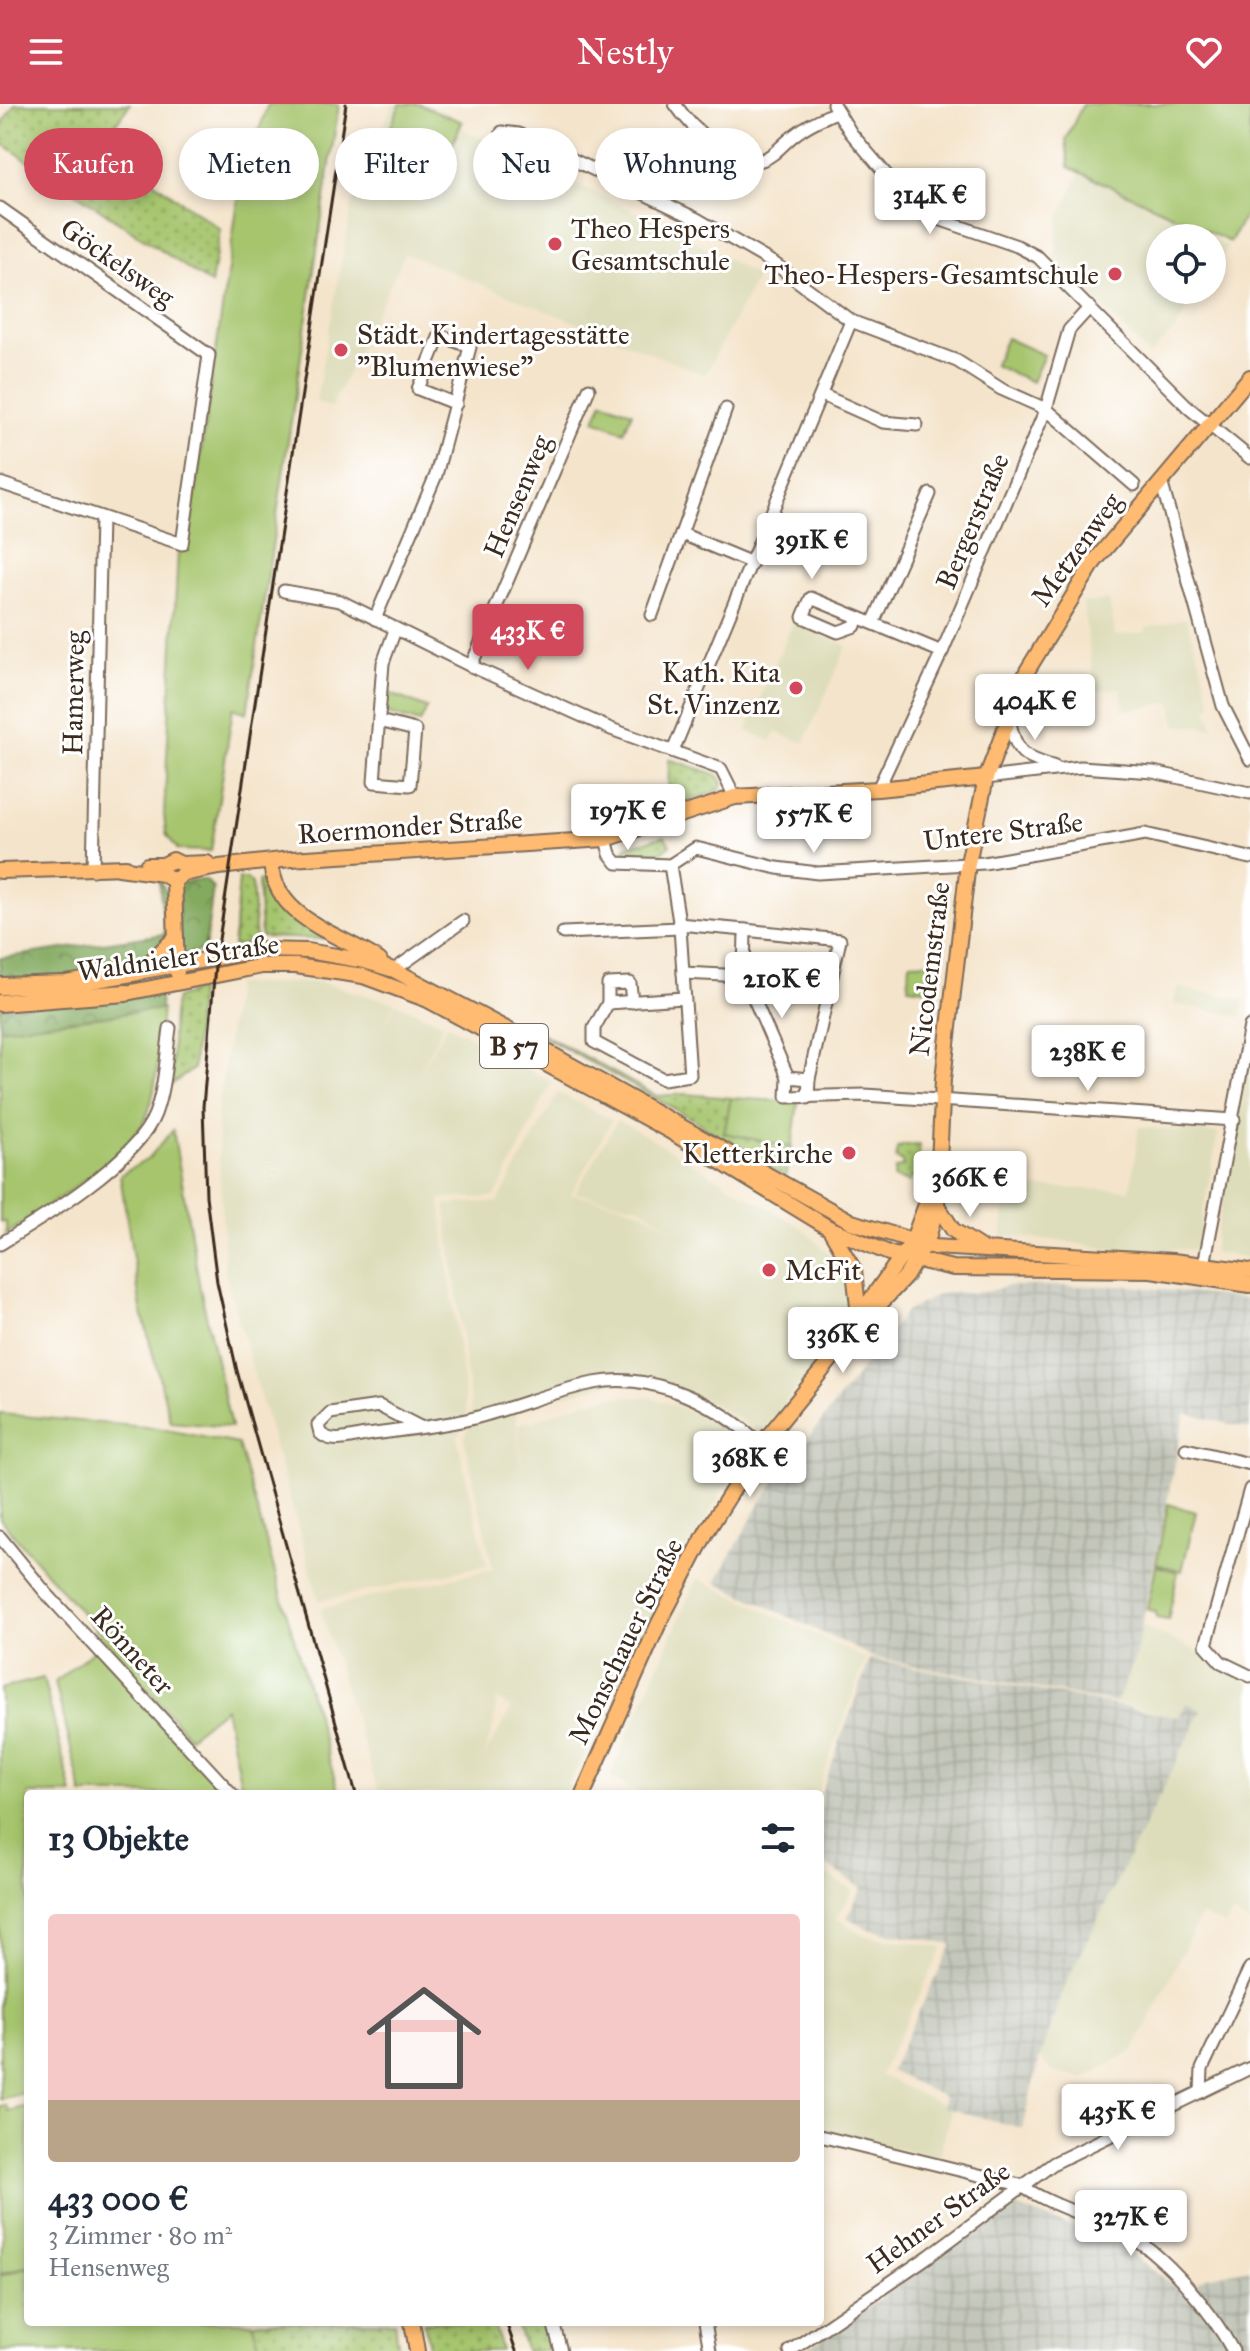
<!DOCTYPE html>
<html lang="de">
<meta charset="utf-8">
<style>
:root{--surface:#fff;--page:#f2f2f3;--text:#1f2937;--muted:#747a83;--accent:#d1495b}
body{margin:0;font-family:"IM FELL Great Primer",serif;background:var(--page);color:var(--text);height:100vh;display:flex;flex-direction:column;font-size:30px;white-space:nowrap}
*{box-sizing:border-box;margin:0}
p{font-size:26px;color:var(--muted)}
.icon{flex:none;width:44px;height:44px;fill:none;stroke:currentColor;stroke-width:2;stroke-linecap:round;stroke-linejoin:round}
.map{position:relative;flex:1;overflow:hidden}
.sheet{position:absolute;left:24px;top:1686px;width:800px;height:536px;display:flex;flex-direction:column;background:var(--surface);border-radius:8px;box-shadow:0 4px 12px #0003}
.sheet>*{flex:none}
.top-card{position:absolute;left:24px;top:24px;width:800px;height:72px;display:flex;gap:16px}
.controls{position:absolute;left:1146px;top:120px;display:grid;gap:16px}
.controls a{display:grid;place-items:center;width:80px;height:80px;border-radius:50%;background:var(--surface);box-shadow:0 4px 12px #0003;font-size:40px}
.price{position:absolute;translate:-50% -68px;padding:0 18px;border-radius:8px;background:#fff;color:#222;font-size:26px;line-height:52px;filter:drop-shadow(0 2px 4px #0008)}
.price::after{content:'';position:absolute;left:50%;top:48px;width:24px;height:18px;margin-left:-12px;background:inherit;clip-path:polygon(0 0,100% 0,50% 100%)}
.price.selected{background:var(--accent);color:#fff}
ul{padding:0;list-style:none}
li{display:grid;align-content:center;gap:16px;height:424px;padding:0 24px}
li span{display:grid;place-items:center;height:248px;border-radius:8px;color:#555}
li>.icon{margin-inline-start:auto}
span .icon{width:144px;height:144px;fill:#fffc;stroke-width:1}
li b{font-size:34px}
h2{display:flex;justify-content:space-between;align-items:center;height:96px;padding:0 24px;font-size:34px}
.pill{padding:0 28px;border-radius:36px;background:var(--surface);box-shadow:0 4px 12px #0003;font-size:28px;line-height:72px}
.pill.selected{background:var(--accent);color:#fff}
header{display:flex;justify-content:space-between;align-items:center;height:104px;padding:0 24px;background:var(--accent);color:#fff;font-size:36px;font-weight:600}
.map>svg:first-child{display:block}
.built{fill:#deddbb;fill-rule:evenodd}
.industrial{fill:url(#industrial-grid)}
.grass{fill:url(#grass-dots);stroke:#707846;stroke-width:2}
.forest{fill:url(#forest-crowns);stroke:#606a3f;stroke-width:2}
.green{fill:#a6c56d;stroke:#707846;stroke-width:2}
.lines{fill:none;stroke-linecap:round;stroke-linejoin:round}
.minor-casing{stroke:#7c6b5b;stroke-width:15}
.major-casing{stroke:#7c6b5b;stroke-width:18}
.highway-casing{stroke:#7c6b5b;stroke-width:20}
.minor{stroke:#fff;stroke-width:11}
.major{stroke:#ffbb71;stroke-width:14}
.highway{stroke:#ffbb71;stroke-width:16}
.rail{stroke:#3b2a1e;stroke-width:3}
.poi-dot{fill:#d1495b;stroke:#fff;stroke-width:3}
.labels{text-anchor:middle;stroke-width:6;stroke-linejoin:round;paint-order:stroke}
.shield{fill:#fff;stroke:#766a62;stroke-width:2}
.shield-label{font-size:26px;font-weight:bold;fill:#3b2a1e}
.poi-label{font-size:28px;fill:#3b2a1e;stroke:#fff;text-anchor:start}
.street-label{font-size:28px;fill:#3b2a1e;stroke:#fff}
</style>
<header><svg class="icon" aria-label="menu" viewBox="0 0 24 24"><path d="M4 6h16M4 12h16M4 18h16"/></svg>Nestly<svg class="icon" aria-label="heart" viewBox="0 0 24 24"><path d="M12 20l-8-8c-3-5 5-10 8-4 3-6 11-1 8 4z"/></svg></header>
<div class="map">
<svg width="1250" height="2247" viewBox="0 0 1250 2247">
<defs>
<pattern id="industrial-grid" width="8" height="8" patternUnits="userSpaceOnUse" patternTransform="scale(2)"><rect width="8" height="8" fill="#c3c6b9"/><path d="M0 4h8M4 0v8" fill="none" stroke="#a8aa9f"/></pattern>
<pattern id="grass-dots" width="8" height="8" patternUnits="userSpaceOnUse" patternTransform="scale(2)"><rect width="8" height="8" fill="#a6c56d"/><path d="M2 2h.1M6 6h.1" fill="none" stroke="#88a059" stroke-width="1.8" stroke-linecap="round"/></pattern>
<pattern id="forest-crowns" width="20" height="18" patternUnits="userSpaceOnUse" patternTransform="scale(2)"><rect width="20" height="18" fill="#84aa60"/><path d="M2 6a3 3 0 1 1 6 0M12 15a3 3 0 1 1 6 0" fill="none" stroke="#6d8b4f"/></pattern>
</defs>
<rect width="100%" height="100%" fill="#fff"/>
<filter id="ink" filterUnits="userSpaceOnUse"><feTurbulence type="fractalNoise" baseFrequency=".0125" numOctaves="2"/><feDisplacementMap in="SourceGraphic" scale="16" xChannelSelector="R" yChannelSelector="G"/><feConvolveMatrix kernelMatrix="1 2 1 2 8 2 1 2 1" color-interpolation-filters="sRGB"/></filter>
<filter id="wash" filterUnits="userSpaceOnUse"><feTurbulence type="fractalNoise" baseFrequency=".006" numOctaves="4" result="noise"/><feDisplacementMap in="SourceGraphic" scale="32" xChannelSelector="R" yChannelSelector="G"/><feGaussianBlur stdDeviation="1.8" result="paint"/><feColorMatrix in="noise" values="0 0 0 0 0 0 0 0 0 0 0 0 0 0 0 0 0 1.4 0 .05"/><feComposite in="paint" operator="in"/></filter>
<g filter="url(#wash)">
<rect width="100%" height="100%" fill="#f4e4cb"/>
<g class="built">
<path d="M 392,0 L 425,0 L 466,17 L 462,25 L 687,132 L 757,173 L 705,271 L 405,149 L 331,304 L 316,297 L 353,94 Z"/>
<path d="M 1080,69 L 1212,134 L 1160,134 L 1160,186 L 1200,186 L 1176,225 L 1149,251 L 1055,154 L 1059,114 Z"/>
<path d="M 1212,134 L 1228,142 L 1212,167 Z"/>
<path d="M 1109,496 L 1115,532 L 1145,528 L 1146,524 L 1187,514 L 1212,600 L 1207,605 L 1214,624 L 1176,621 L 1172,598 L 1124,607 L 1121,584 L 1095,587 L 1083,499 Z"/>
<path d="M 793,519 L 847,542 L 804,639 L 776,628 L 771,637 L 746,627 Z"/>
<path d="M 318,878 L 395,899 L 380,929 L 396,899 L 444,920 L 412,983 L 447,920 L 552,978 L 495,1093 L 440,1095 L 467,1312 L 457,1333 L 487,1461 L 319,1497 L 225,1169 L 217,1013 L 235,881 Z"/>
<path d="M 1177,883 L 1244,896 L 1241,913 L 1174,900 Z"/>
<path d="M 1250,949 L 1250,1154 L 1213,1148 Z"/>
<path d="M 558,989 L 612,1016 L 571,1090 L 620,1100 L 643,1108 L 675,1127 L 639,1102 L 575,1089 L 617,1017 L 627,1021 L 802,1124 L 848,1168 L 859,1206 L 760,1329 L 705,1295 L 625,1275 L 515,1304 L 526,1407 L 518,1320 L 533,1316 L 535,1329 L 535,1316 L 586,1297 L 619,1292 L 651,1294 L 678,1302 L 709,1317 L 735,1337 L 741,1347 L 740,1357 L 677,1463 L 564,1690 L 379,1690 L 320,1505 L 493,1465 L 464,1334 L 472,1314 L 471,1303 L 445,1100 L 498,1098 ZM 497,1594 L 511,1605 L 483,1655 L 493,1623 Z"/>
<path d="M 1139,1023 L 1218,1029 L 1197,1141 L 1192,1145 L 1107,1145 L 1064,1137 L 1001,1132 L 1007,1083 L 1130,1086 Z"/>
<path d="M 697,1474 L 866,1555 L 817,1690 L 640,1690 L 610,1672 Z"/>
<path d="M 1142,1522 L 1214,1554 L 1212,1561 L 1250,1579 L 1250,1820 L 1232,1810 L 1226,1822 L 1201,1811 L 1134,1946 L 1083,1975 L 1050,1967 L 1040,1952 L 1065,1881 L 1180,1613 L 1116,1599 L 1134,1554 Z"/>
<path d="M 820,1766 L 853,1787 L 836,1814 L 866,1832 L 943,1843 L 880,1971 L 951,2005 L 939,2052 L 857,2037 L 820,2022 Z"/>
</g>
<g class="industrial">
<path d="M 1006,1182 L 1131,1182 L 1250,1196 L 1250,1325 L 1185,1309 L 1135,1554 L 1116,1599 L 875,1554 L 716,1478 L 763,1394 L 905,1208 L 941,1189 L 986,1188 Z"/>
<path d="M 870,1555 L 1179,1613 L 1186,1599 L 1202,1606 L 1065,1881 L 1040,1952 L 1022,2024 L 942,2003 L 944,1993 L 890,1967 L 952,1840 L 868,1825 L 847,1813 L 862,1784 L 820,1757 L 820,1692 Z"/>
<path d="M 1011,2101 L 1121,2141 L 1182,2189 L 1206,2173 L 1250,2164 L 1250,2247 L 805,2247 Z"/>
</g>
<g class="grass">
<path d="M 15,0 L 130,0 L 101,40 L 220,125 L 211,180 L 0,38 L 0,23 Z"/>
<path d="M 669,655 L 718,671 L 723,679 L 721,685 L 689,697 L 668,699 Z"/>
<path d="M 665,732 L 670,741 L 661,749 L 625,746 L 627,742 Z"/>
<path d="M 239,775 L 246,775 L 252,779 L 256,839 L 233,842 Z"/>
<path d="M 267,775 L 286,809 L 324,833 L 322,835 L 261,833 L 258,777 Z"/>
<path d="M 199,886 L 193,965 L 171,981 C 174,953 169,921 176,894 Z"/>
<path d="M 536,926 L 657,992 L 686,990 L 731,994 L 724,1029 L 792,1043 L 785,1074 L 691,1014 L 535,928 Z"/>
<path d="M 904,1041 L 920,1041 L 917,1074 L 911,1073 L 909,1078 L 894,1074 L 895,1065 L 903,1062 L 902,1057 L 896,1055 L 897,1044 Z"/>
<path d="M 252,2218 L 395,2218 L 399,2247 L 261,2247 Z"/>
<path d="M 424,2218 L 494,2218 L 501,2247 L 430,2247 Z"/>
<path d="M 516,2218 L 547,2218 L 554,2247 L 526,2247 Z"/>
</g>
<g class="forest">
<path d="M 193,776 L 206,776 L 213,784 L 205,846 L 179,852 L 179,780 Z"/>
<path d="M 159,777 L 169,791 L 173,826 L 134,864 L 0,879 L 0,854 L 165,830 Z"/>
<path d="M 160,891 L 160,905 L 157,906 L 0,925 L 0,904 Z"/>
</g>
<g class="green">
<path d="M 268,0 L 339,0 L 247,609 L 233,604 L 211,747 L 178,746 L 166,730 L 164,710 L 178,447 L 188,437 L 240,83 Z"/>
<path d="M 400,0 L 419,0 L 462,18 L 448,50 L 390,25 Z"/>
<path d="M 1083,0 L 1250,0 L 1250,102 L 1230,138 L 1069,63 L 1066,35 Z"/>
<path d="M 1006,234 L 1044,251 L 1032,278 L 994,261 Z"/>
<path d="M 603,297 L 632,308 L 624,328 L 595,316 Z"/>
<path d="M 386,588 L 427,604 L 420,619 L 385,609 Z"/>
<path d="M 935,858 L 932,886 L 908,883 L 910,859 Z"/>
<path d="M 162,905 C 158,940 159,982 146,1014 C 128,1054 43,1104 6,1131 L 6,1118 L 0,1118 L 0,925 Z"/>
<path d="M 731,994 L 798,998 L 792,1043 L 724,1029 Z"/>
<path d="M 173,1026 L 200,1184 L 231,1323 L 171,1318 L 141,1205 L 120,1071 L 148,1055 Z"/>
<path d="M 0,1310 L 157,1324 L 238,1340 L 339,1690 L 243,1690 L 225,1604 L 189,1633 L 0,1415 Z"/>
<path d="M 1168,1400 L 1196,1408 L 1182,1467 L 1156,1460 Z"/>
<path d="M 1156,1462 L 1178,1468 L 1168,1516 L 1156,1514 L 1156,1508 L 1147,1505 Z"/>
<path d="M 96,1544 L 225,1690 L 82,1690 L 55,1578 Z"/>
<path d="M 43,1574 L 72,1690 L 28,1690 L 28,1988 L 0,1995 L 0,1585 Z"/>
<path d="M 6,2001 L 8,2007 L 28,2002 L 28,2161 L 0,2170 L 3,2123 L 0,2002 Z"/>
<path d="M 28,2162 L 28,2218 L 252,2218 L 261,2247 L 0,2247 L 0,2172 Z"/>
</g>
</g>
<g filter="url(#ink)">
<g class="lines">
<g class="minor-casing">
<g id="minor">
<path d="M 675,0 C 690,22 732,64 762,56 C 775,52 785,37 797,29 C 808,20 823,14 836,8"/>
<path d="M 833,0 L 851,29 L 908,96 L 924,110 L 1017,142 L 1038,153 L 1190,305 L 1250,354"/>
<path d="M 502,28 L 519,30 L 697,115 L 775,160 L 851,217 L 957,257 L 1001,285 L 1046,305 L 1134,381"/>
<path d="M 0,104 L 209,251 L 182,440 L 0,379"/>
<path d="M 822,291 L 883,318 L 917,321"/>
<path d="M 1161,377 L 1223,602 L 1250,655"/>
<path d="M 682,430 L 752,459"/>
<path d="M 284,487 L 340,497 L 471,562 L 611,625 L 721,665 L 735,693"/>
<path d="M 652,511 L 726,305"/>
<path d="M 857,514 L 855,522 L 838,528 L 803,513 L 811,494 L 942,548"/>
<path d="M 375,515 L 436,371 L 470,243 L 440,231 L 418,285 L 456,300"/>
<path d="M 874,517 L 930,390"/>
<path d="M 471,562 L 589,285"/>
<path d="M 1009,615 C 1017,650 1021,652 1055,663"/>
<path d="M 379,617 L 415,626 L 410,681 L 374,678 L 383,559 L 395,526"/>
<path d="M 673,647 L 851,217"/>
<path d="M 986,674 L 1081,663 L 1153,668 L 1250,689"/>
<path d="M 878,685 L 942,548 L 1046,305 L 1069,226 L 1090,203"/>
<path d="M 606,735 L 610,750 L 617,759 L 670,761 L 696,744 L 777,764 L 818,769 L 984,759 L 1145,730 L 1250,754"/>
<path d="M 670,761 L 680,824 L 690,971 L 663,975 L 594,938 L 594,924 L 608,899 L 684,894"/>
<path d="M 93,766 L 101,414"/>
<path d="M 678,820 L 745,826 L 744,872 L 683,869"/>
<path d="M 745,826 L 840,836 L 809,975 L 808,994"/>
<path d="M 563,829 L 680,824"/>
<path d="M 394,866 L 463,817"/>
<path d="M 744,872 L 788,973"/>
<path d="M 608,899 L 608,880 L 630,879 L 632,898"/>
<path d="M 809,975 L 788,973 L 787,993 L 865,991 L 1234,1016"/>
<path d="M 0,1140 C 43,1114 137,1057 155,1010 C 165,983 166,953 170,924"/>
<path d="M 1203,1166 L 1250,922"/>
<path d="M 420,1323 L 379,1302 L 330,1309 L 318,1321 L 320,1329 C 332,1341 351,1333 366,1331 C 401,1326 436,1323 470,1315 C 512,1305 552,1287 594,1279 C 652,1267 720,1301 761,1341"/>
<path d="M 1186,1345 L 1250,1360"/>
<path d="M 1250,1385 L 1206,1541 L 1221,1558 L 1250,1572"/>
<path d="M 0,1433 L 46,1489 L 232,1690"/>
<path d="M 1201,1988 L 1202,1965 L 1250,1864"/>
<path d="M 820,2032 L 1020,2081 C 1053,2103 1091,2112 1126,2130 C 1166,2151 1212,2208 1233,2247"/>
<path d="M 553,2218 L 561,2247"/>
<path d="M 705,2218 L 710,2247"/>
<path d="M 790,2247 L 929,2152 L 1054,2059 L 1250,1964"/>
</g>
</g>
<g class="major-casing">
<g id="major">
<path d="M 271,759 C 276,817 340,829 380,857"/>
<path d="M 147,761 L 163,761 L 173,756 L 181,760 L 207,759"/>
<path d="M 119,764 L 163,770 L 174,777 L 183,770 L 219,763 L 291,755 L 606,735 L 735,693 L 878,685 L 986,674"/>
<path d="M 0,767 L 126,763"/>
<path d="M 174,777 L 177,868"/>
<path d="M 142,866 L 176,833"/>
<path d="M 138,868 L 260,846 L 308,847 L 365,857 L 394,866 L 510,927 L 852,1118 L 934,1143 L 1173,1157 L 1250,1167"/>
<path d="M 126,889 L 262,862 L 296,862 L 363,872 L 428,896 L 668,1026 L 829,1124 L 891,1150 L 953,1164 L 1151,1166 L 1250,1181"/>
<path d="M 937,1101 L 953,1126 L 981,1144"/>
<path d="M 831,1127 L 854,1166 L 859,1212"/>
<path d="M 861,1209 L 912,1138 L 930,1090"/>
<path d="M 583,1690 L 658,1521 L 707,1427 L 761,1341 L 851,1231 L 906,1172 L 928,1135 L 937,1101 L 943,975 L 968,759 L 986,674 L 1027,567 L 1094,458 L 1250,273"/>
<path d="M 412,2218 L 417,2247"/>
</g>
</g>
<g class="highway-casing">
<g id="highway">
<path d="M 0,882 L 66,880 L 138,868"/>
<path d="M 0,899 L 126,889"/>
</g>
</g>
<use href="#minor" class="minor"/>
<use href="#major" class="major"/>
<use href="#highway" class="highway"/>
<g class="rail">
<path d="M 346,0 L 215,862 L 203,1003 L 206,1092 L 217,1178 L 237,1267 L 356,1690"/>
<path d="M 506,2218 L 516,2247"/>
</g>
</g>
</g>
<g class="poi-dot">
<circle cx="555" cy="140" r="8"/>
<circle cx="1115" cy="170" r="8"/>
<circle cx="341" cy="246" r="8"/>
<circle cx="796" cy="584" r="8"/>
<circle cx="849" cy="1049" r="8"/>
<circle cx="769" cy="1166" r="8"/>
</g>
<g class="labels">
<rect class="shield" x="480" y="920" width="68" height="44" rx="6"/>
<g class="shield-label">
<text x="514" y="951">B 57</text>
</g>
<g class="poi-label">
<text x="571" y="134">Theo Hespers<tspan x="571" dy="32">Gesamtschule</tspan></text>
<text x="1099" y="180" text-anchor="end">Theo-Hespers-Gesamtschule</text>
<text x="357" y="240">Städt. Kindertagesstätte<tspan x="357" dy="32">"Blumenwiese"</tspan></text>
<text x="780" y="578" text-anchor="end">Kath. Kita<tspan x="780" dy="32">St. Vinzenz</tspan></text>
<text x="833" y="1059" text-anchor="end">Kletterkirche</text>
<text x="785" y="1176">McFit</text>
</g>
<g class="street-label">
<text transform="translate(118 158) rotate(35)" y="10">Göckelsweg</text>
<text transform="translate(517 392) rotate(-67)" y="10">Hensenweg</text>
<text transform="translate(972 417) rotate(-67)" y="10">Bergerstraße</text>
<text transform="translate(1076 445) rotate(-54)" y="10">Metzenweg</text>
<text transform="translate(73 589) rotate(-89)" y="10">Hamerweg</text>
<text transform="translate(410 722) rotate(-4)" y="10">Roermonder Straße</text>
<text transform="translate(1003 727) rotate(-7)" y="10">Untere Straße</text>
<text transform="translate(178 853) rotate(-8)" y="10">Waldnieler Straße</text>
<text transform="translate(929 865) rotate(-83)" y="10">Nicodemstraße</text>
<text transform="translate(625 1537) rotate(-64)" y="10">Monschauer Straße</text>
<text transform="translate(133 1546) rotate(48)" y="10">Rönneter</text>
<text transform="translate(938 2113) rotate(-36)" y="10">Hehner Straße</text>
</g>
</g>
</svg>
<div class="controls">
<a><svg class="icon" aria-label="locate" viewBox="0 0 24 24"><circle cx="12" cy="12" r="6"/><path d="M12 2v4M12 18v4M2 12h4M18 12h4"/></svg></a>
</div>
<b class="price" style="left:930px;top:132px">314K €</b>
<b class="price" style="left:812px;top:477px">391K €</b>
<b class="price selected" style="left:528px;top:568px">433K €</b>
<b class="price" style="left:1035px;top:638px">404K €</b>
<b class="price" style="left:628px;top:748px">197K €</b>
<b class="price" style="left:814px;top:751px">557K €</b>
<b class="price" style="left:782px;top:916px">210K €</b>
<b class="price" style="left:1088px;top:989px">238K €</b>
<b class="price" style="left:970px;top:1115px">366K €</b>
<b class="price" style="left:843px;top:1271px">336K €</b>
<b class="price" style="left:750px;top:1395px">368K €</b>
<b class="price" style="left:1118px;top:2048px">435K €</b>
<b class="price" style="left:1131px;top:2154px">327K €</b>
<div class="top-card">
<a class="pill selected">Kaufen</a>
<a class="pill">Mieten</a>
<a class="pill">Filter</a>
<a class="pill">Neu</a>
<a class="pill">Wohnung</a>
</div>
<section class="sheet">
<h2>13 Objekte<svg class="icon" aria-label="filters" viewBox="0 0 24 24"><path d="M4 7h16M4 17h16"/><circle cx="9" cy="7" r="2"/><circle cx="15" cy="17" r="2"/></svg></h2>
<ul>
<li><span style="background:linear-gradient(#f6c9c9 75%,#b9a48a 0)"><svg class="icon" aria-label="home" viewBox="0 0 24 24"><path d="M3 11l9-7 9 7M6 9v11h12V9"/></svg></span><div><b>433 000 €</b><p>3 Zimmer · 80 m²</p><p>Hensenweg</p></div></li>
</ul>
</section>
</div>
